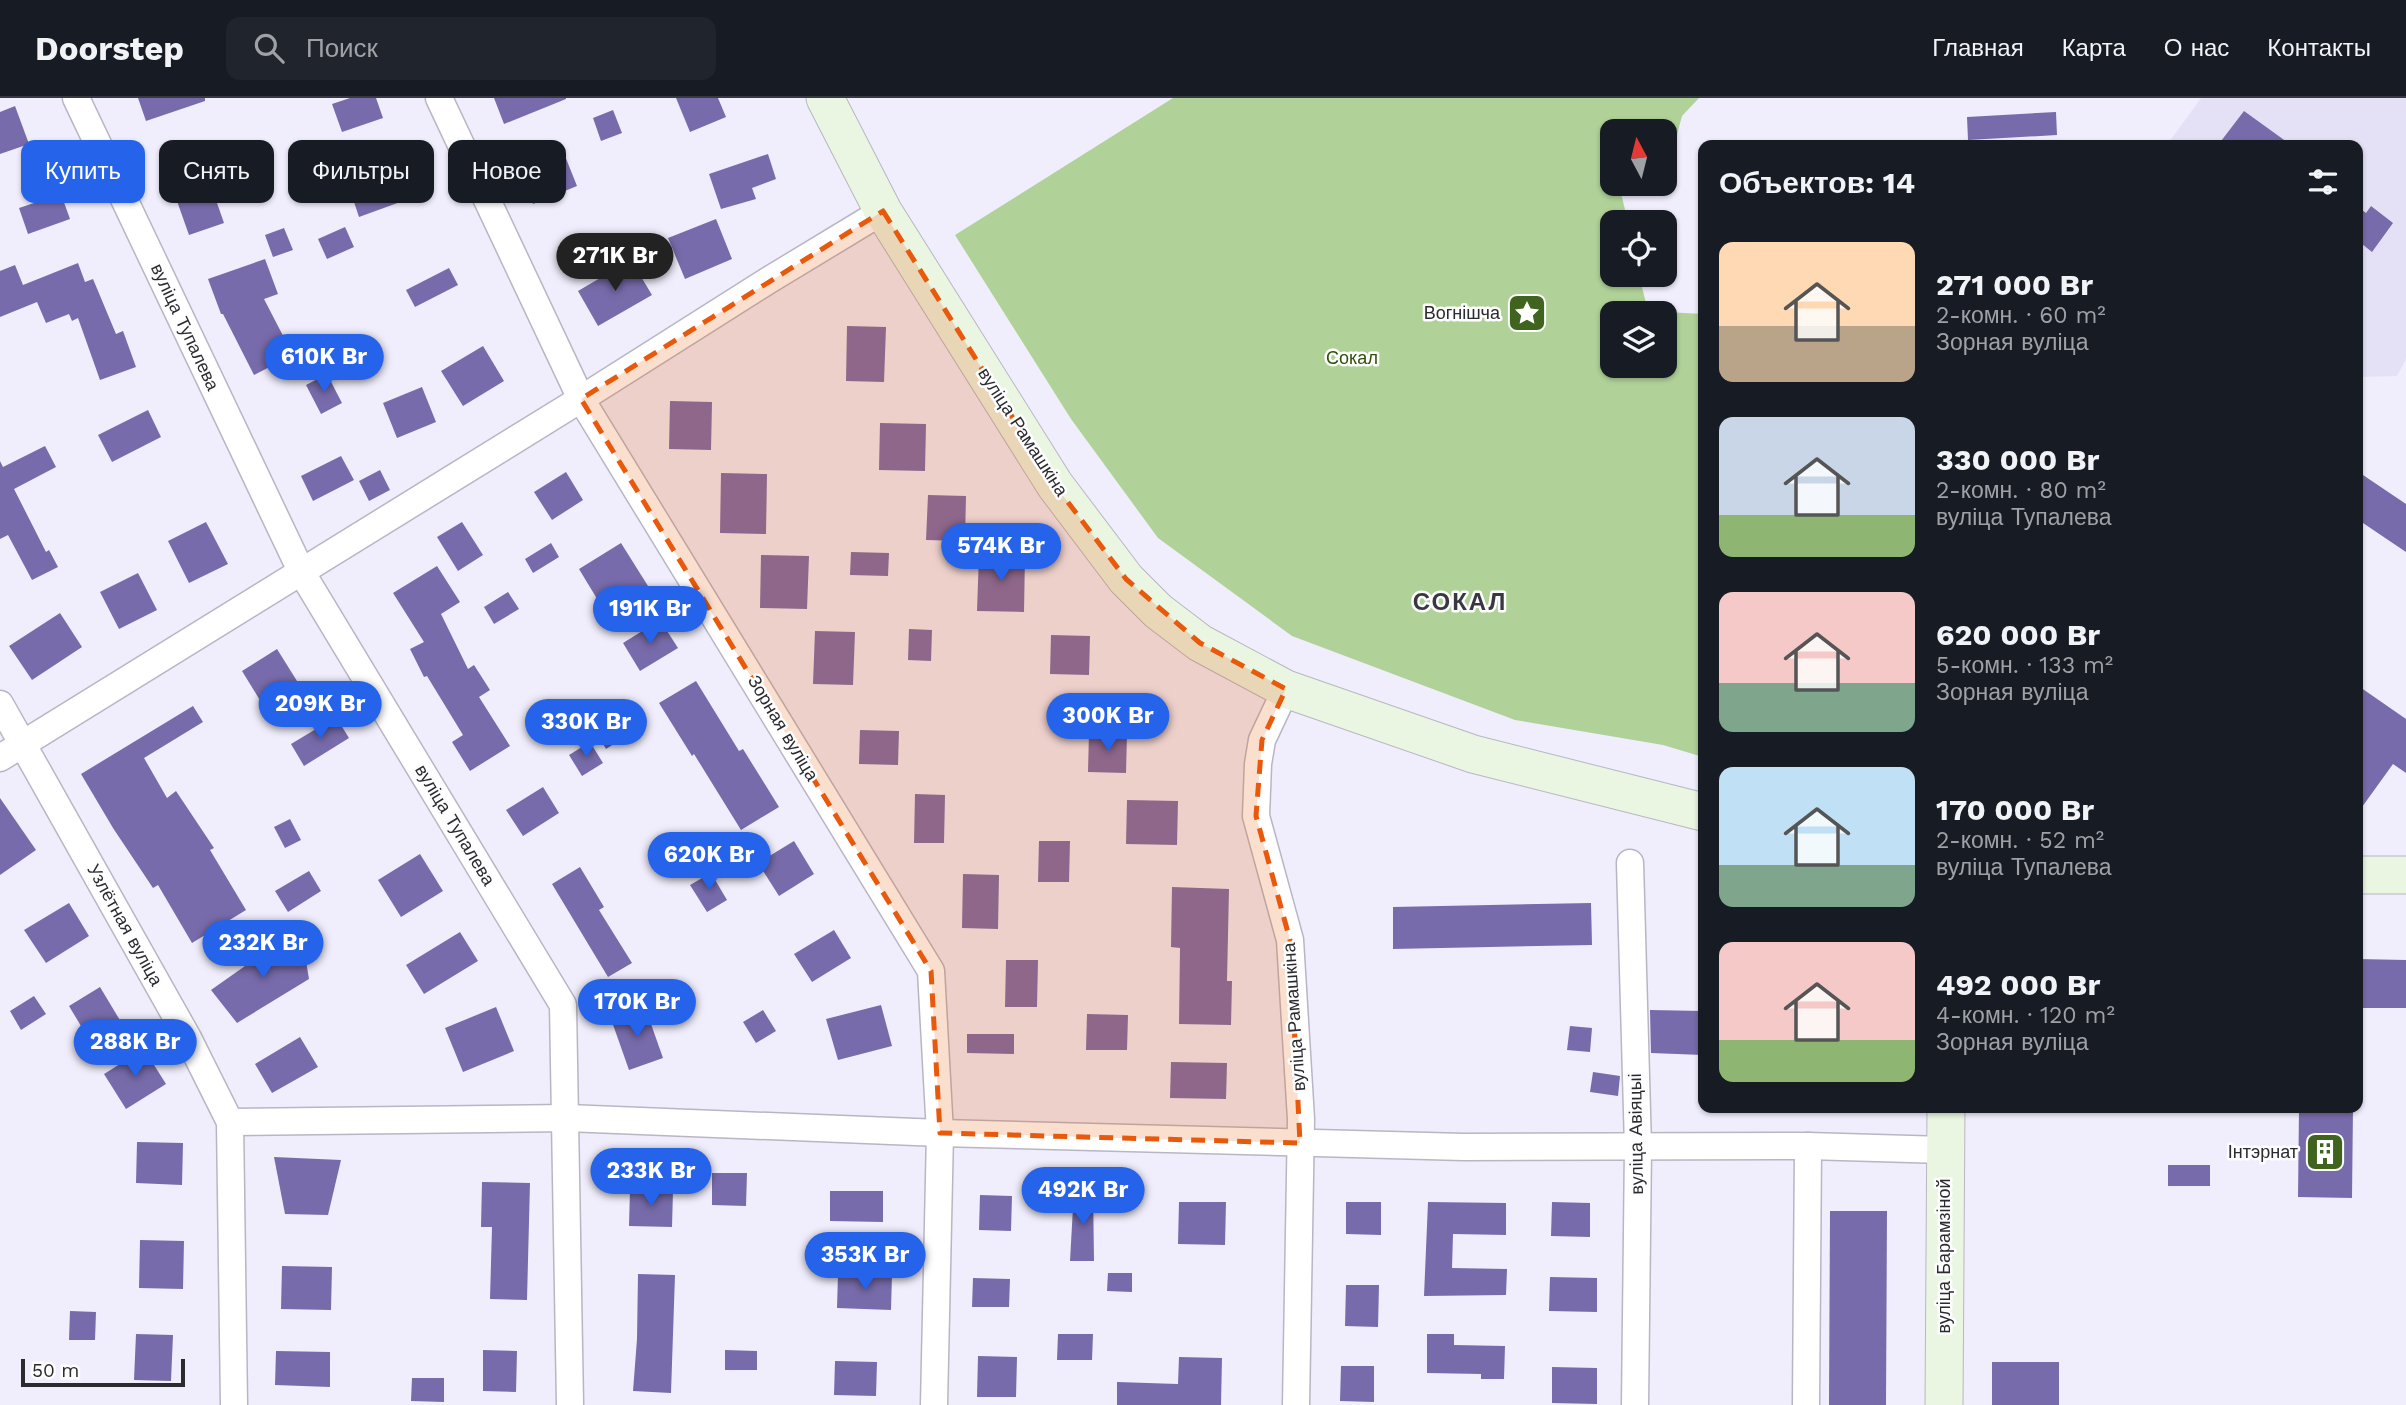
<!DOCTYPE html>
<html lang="ru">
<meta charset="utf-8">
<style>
:root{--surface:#171b24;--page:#20242c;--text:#f1f3f6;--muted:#9ea1a6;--line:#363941;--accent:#2563eb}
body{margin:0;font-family:"Work Sans",sans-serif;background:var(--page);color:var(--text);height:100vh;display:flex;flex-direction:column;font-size:26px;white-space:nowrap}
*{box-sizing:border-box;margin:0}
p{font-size:23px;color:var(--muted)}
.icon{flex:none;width:38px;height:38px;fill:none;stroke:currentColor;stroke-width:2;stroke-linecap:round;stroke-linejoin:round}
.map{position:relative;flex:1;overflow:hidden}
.details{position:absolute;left:1698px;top:42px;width:665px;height:973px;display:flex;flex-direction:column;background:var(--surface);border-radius:14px;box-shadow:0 2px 5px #0004}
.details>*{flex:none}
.hud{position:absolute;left:21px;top:42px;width:665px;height:63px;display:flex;gap:14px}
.needle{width:46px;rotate:353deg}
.tools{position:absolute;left:1600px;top:21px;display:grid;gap:14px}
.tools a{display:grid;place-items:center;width:77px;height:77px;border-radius:14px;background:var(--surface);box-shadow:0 2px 5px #0004;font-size:35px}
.scale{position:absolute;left:21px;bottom:18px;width:164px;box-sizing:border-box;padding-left:7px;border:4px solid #2b2a2f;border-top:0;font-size:19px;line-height:24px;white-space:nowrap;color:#2b2a2f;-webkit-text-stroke:5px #fdfdfd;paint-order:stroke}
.price{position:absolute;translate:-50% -60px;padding:0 16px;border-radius:24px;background:var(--accent);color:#fff;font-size:23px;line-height:46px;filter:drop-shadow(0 2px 4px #0008)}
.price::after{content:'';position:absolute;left:50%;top:42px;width:21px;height:16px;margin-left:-10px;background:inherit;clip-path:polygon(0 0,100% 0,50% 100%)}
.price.active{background:#222;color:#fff}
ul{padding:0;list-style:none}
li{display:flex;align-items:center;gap:21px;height:175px;padding:0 21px}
li span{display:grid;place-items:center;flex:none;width:196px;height:140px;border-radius:14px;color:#555}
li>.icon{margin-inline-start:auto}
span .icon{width:84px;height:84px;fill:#fffc;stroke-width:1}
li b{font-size:30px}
h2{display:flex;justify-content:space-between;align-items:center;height:84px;padding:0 21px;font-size:30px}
.pill{padding:0 24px;border-radius:14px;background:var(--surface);box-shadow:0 2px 5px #0004;font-size:24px;line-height:63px}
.pill.active{background:var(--accent);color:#fff}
header{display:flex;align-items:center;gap:42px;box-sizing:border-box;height:98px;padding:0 35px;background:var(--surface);border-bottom:2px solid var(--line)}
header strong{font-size:33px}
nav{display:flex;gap:38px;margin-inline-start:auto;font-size:24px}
.search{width:490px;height:63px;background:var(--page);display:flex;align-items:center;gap:18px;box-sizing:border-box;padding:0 24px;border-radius:14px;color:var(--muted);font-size:26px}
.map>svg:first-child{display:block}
.built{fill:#e4e1f6}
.green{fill:#b0d298;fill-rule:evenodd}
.building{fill:#786bab}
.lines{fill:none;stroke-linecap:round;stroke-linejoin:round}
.street-casing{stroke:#b8b6c3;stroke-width:29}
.secondary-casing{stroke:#b8b6c3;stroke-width:39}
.street{stroke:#fff;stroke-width:26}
.secondary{stroke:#eaf6e1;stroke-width:37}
.marked{fill:#e8590c;fill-opacity:0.2;stroke:#e8590c;stroke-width:5;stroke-dasharray:14 9;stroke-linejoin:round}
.labels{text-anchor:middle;stroke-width:5;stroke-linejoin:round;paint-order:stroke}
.poi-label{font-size:18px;fill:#2b2a2f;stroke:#fdfdfd;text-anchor:end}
.street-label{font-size:18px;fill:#2b2a2f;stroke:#fdfdfd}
.park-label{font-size:18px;fill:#2e5009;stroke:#fdfdfd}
.district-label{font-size:24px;font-weight:bold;letter-spacing:2px;fill:#393741;stroke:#fdfdfd}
</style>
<header>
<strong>Doorstep</strong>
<div class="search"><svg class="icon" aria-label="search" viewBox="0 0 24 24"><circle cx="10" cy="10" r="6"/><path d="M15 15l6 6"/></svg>Поиск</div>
<nav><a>Главная</a><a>Карта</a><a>О нас</a><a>Контакты</a></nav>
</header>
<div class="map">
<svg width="2406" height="1307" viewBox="0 0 2406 1307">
<rect width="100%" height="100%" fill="#f0eefc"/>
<path class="built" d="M 2201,0 L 2406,0 L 2406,261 L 2397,278 L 2357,279 L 2357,47 L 2167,47 Z"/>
<path class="green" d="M 1173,0 L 1699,0 L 1682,18 L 1664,85 L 1664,33 L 1612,33 L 1612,86 L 1664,86 L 1661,95 L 1621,95 L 1628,124 L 1612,124 L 1612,177 L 1639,177 L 1648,213 L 1703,216 L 1703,659 L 1663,647 L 1515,622 L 1292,538 L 1158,440 L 1071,321 L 955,137 ZM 1612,215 L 1664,215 L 1664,268 L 1612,268 Z"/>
<g class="building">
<path d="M 138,0 L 205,0 L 205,3 L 146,23 Z"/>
<path d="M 350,0 L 376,0 L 383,20 L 342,34 L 332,6 Z"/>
<path d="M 494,0 L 566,0 L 566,1 L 504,26 Z"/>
<path d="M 676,0 L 718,0 L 726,19 L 690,34 Z"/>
<path d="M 15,8 L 29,46 L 0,56 L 0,14 Z"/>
<path d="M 613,12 L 622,35 L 601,43 L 593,20 Z"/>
<path d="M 2244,13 L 2291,47 L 2218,47 Z"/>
<path d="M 2056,14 L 2057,37 L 1968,42 L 1967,19 Z"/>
<path d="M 561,48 L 577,88 L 533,106 L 517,66 Z"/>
<path d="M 768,56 L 776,81 L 752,90 L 756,101 L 721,111 L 709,76 Z"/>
<path d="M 201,59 L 224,125 L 189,137 L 166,72 Z"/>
<path d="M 392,71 L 403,103 L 359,119 L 348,86 Z"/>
<path d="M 61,96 L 70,121 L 28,136 L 19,110 Z"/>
<path d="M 2357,108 L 2366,115 L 2371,108 L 2393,125 L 2372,154 L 2357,142 Z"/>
<path d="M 716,121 L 732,161 L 685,181 L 668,140 Z"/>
<path d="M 345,129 L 354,149 L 327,161 L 318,141 Z"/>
<path d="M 284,130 L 293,152 L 273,159 L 265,137 Z"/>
<path d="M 265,161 L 278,196 L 264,201 L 293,257 L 254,277 L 223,216 L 221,216 L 208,181 Z"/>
<path d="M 631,162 L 652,197 L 598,228 L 578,193 Z"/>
<path d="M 78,165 L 85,184 L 93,181 L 116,236 L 123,233 L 136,269 L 100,282 L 78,220 L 72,223 L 69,216 L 46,225 L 37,204 L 0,219 L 0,173 L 15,167 L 23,187 Z"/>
<path d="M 449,170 L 458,187 L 415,209 L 406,192 Z"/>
<path d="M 847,228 L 886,229 L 884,284 L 846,283 Z"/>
<path d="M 483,248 L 504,283 L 463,308 L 441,273 Z"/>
<path d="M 327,276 L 342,305 L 321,316 L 306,287 Z"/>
<path d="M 422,289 L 436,324 L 397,340 L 383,305 Z"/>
<path d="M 670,303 L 712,304 L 711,352 L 669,351 Z"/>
<path d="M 148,312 L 161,339 L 112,364 L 98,337 Z"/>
<path d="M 880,325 L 926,326 L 925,373 L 879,372 Z"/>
<path d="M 45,348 L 56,369 L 14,391 L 46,454 L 49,452 L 58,469 L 32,482 L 8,437 L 0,441 L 0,363 L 3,369 Z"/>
<path d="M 341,358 L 354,382 L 313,403 L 301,378 Z"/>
<path d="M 380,372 L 390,392 L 369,403 L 359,383 Z"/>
<path d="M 2357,373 L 2406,406 L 2406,454 L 2357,421 Z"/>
<path d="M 566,374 L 583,402 L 552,422 L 534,394 Z"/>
<path d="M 721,375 L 767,376 L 766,436 L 720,435 Z"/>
<path d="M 928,397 L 966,398 L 965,443 L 926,442 Z"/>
<path d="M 206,424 L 228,466 L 189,485 L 168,443 Z"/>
<path d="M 462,424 L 483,457 L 458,473 L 437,439 Z"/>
<path d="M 551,445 L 559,459 L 533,475 L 525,461 Z"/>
<path d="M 621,445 L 648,488 L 605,514 L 579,471 Z"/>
<path d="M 851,454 L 889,455 L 888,478 L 850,477 Z"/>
<path d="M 979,456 L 1025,457 L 1024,514 L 977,513 Z"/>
<path d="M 761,457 L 809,458 L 807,511 L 760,510 Z"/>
<path d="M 437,468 L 460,504 L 441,516 L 468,571 L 474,567 L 490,592 L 479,599 L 510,648 L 470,673 L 452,644 L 463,637 L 427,578 L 424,579 L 410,551 L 424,544 L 393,495 Z"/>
<path d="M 138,475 L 157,512 L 119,531 L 100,494 Z"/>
<path d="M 508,494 L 519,511 L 494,526 L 484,509 Z"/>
<path d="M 60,515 L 82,549 L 32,582 L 9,548 Z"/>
<path d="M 660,522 L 678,550 L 640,573 L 623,545 Z"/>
<path d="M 909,531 L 932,532 L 931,563 L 908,562 Z"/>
<path d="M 815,533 L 855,534 L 853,587 L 813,586 Z"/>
<path d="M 1051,537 L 1090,538 L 1089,577 L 1050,576 Z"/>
<path d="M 277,551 L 302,591 L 266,612 L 242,573 Z"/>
<path d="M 696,583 L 739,653 L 743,651 L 779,709 L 741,732 L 694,656 L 692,658 L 659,605 Z"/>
<path d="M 2357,587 L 2406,621 L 2406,675 L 2393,666 L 2357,716 Z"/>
<path d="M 625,607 L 639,630 L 606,651 L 592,627 Z"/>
<path d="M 193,608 L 203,624 L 144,660 L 167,700 L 176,693 L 214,750 L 210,752 L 246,812 L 192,845 L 158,787 L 153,790 L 113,730 L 81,676 Z"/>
<path d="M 336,619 L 349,640 L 304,668 L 291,646 Z"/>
<path d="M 860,632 L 899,633 L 898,667 L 859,666 Z"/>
<path d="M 1089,635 L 1127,636 L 1126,675 L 1088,674 Z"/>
<path d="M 590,644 L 603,665 L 582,678 L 569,657 Z"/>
<path d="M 543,689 L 559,715 L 523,738 L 506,712 Z"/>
<path d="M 915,696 L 945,697 L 944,745 L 914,745 Z"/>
<path d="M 0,700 L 36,752 L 0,777 Z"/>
<path d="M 1127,702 L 1178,703 L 1177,747 L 1126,746 Z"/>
<path d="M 290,721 L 301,742 L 285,750 L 274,729 Z"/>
<path d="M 794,743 L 814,776 L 779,798 L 758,765 Z"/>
<path d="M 1039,743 L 1070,743 L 1069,784 L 1038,784 Z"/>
<path d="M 420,756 L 443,793 L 401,819 L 378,782 Z"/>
<path d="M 580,769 L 604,809 L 599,812 L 632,865 L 608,879 L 552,786 Z"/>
<path d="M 309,773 L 321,793 L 288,814 L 275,793 Z"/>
<path d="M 711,775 L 727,802 L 707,814 L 690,787 Z"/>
<path d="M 963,776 L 999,777 L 998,831 L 962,830 Z"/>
<path d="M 1172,789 L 1229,791 L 1227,883 L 1232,883 L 1231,927 L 1179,926 L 1180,850 L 1171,849 Z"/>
<path d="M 69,805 L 89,838 L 46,865 L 24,832 Z"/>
<path d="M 1591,805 L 1592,847 L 1393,851 L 1393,809 Z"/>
<path d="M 834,832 L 851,860 L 812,884 L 794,856 Z"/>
<path d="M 460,834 L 478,863 L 424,896 L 406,867 Z"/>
<path d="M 289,837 L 306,863 L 309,881 L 237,925 L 211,892 Z"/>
<path d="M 2357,861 L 2406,862 L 2406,910 L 2357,910 Z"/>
<path d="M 1006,862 L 1038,862 L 1037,909 L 1005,909 Z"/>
<path d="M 100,889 L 121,924 L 90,943 L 69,908 Z"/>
<path d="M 34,898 L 46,916 L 21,932 L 10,913 Z"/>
<path d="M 881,907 L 892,948 L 838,962 L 826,921 Z"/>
<path d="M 496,909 L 514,953 L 463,974 L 445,930 Z"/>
<path d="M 645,909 L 663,960 L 629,972 L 611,921 Z"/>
<path d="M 763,912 L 776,933 L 756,945 L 743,924 Z"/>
<path d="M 1650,912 L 1703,913 L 1703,957 L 1651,955 Z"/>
<path d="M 1087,916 L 1128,917 L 1127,952 L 1086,952 Z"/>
<path d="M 1570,928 L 1592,930 L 1590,954 L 1567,952 Z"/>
<path d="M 967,936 L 1014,936 L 1014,956 L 967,955 Z"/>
<path d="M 300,939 L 318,969 L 272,995 L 255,966 Z"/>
<path d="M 144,951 L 166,986 L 126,1011 L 104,976 Z"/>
<path d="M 1171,964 L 1227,965 L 1226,1001 L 1170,1000 Z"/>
<path d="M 1593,974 L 1620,978 L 1618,998 L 1590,994 Z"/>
<path d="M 2299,1010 L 2353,1010 L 2352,1100 L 2298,1099 Z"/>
<path d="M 137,1044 L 183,1045 L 182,1087 L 136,1085 Z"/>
<path d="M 274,1059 L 341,1062 L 328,1117 L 285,1116 Z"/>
<rect x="2168" y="1067" width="42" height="21"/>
<path d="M 712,1075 L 747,1075 L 746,1108 L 712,1107 Z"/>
<path d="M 482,1084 L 530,1085 L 527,1202 L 490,1201 L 492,1129 L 481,1129 Z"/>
<path d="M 1074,1091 L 1093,1092 L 1094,1163 L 1070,1163 Z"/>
<path d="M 630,1092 L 673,1093 L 672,1129 L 629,1128 Z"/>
<path d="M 830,1093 L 883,1093 L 883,1124 L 830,1123 Z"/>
<path d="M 980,1097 L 1012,1098 L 1011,1133 L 979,1132 Z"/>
<path d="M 1179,1104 L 1226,1104 L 1225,1147 L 1178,1146 Z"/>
<path d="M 1346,1104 L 1381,1104 L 1381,1137 L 1346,1136 Z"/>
<path d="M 1428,1104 L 1506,1105 L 1506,1137 L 1453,1136 L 1452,1170 L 1507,1171 L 1506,1197 L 1424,1198 Z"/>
<path d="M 1552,1104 L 1590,1105 L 1590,1139 L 1551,1138 Z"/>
<path d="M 1830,1113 L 1887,1113 L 1886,1307 L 1829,1307 Z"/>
<path d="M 140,1142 L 184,1143 L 183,1191 L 139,1190 Z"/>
<path d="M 282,1168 L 332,1169 L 331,1212 L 281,1211 Z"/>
<path d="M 1108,1175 L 1132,1175 L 1132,1194 L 1107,1193 Z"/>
<path d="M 638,1176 L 675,1177 L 671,1295 L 633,1293 L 637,1241 Z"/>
<path d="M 838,1176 L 892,1177 L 891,1212 L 837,1210 Z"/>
<path d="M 1550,1179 L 1597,1180 L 1597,1214 L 1549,1213 Z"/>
<path d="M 973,1180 L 1010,1181 L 1009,1209 L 972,1209 Z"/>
<path d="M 1346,1187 L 1379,1187 L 1378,1229 L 1345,1228 Z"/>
<path d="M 70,1213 L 96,1214 L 95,1242 L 69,1242 Z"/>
<path d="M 136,1236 L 173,1237 L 171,1283 L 134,1282 Z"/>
<path d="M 1058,1236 L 1093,1236 L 1092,1262 L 1057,1262 Z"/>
<path d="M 1427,1236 L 1454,1236 L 1454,1247 L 1505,1248 L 1504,1281 L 1481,1281 L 1481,1276 L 1427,1275 Z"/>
<path d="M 483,1252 L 517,1253 L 516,1294 L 483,1293 Z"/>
<path d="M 725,1252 L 757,1253 L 757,1272 L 725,1272 Z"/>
<path d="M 276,1253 L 330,1254 L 330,1289 L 275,1287 Z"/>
<path d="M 978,1258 L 1017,1259 L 1016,1299 L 977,1299 Z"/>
<path d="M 1179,1259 L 1222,1260 L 1221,1307 L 1117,1307 L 1117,1284 L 1178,1286 Z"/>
<path d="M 835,1263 L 877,1264 L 876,1298 L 834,1297 Z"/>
<rect x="1992" y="1264" width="67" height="43"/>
<path d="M 1341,1268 L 1374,1268 L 1374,1304 L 1340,1303 Z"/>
<path d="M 1552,1269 L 1597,1270 L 1597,1306 L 1552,1305 Z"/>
<path d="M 412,1280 L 444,1280 L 444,1304 L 411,1303 Z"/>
</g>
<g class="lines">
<g class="street-casing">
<g id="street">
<path d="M 76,0 L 302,475 L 563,907 L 570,1307"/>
<path d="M 439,0 L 581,301 L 931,873 L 940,1035 L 934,1307"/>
<path d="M 1286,591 L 1262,642 L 1258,666 L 1256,718 L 1290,842 L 1301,1021 L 1296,1307"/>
<path d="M 0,606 L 188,940 L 230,1024 L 234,1307"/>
<path d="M 0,660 L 581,301 L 769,182 L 883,113"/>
<path d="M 1630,765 L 1638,1049 L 1635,1307"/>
<path d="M 230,1024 L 567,1020 L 940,1035 L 1464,1049 L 1808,1048 L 1944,1052"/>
<path d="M 1806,1307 L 1808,1048"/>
</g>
</g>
<g class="secondary-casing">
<g id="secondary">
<path d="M 825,0 L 883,113 L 1055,387 L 1126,481 L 1158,513 L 1200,545 L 1286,591 L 1473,656 L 1703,714"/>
<path d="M 2357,777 L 2406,777"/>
<path d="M 1944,1307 L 1946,1010"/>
</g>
</g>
<use href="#street" class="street"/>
<use href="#secondary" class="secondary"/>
</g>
<path class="marked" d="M 883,113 L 1055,387 L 1126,481 L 1200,545 L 1286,591 L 1262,642 L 1256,718 L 1290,842 L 1300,1045 L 940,1035 L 931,873 L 581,301 Z"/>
<defs>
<g id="sight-square" transform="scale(2.0125)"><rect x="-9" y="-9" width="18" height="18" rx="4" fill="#3f641d" stroke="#fdfdfd"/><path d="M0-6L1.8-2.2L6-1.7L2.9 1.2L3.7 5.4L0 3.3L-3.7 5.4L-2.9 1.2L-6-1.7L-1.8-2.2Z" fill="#fff"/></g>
<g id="building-square" transform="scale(2.0125)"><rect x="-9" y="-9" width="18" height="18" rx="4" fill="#3f641d" stroke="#fdfdfd"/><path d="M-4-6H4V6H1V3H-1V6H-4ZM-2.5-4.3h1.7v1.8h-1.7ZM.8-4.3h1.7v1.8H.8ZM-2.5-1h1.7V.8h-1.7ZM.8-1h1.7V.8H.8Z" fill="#fff"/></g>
</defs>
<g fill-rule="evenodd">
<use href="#sight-square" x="1527" y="215"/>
<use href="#building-square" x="2325" y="1054"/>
</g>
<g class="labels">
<g class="poi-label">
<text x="1500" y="221">Вогнішча</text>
<text x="2298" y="1060">Інтэрнат</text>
</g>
<g class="street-label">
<text transform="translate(185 229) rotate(65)" y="6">вуліца Тупалева</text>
<text transform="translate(1023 334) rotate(57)" y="6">вуліца Рамашкіна</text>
<text transform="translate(783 630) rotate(59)" y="6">Зорная вуліца</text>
<text transform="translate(455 727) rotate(59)" y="6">вуліца Тупалева</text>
<text transform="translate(125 827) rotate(61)" y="6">Узлётная вуліца</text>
<text transform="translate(1294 919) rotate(-94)" y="6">вуліца Рамашкіна</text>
<text transform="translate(1636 1036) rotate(-91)" y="6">вуліца Авіяцыі</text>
<text transform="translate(1944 1158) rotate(-90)" y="6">вуліца Барамзіной</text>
</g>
<g class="park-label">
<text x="1352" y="266">Сокал</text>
</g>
<g class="district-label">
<text x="1460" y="512">СОКАЛ</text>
</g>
</g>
</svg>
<div class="tools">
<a><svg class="needle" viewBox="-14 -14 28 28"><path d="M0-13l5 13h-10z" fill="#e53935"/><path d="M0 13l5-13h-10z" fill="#9ea1a6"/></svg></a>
<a><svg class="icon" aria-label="locate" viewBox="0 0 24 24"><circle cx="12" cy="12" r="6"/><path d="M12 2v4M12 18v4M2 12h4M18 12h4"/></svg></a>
<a><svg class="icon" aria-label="layers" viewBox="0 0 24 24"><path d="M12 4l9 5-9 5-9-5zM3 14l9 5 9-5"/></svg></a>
</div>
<div class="scale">50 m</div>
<b class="price active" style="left:615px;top:195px">271K Br</b>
<b class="price" style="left:324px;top:296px">610K Br</b>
<b class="price" style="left:1001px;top:485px">574K Br</b>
<b class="price" style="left:650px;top:548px">191K Br</b>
<b class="price" style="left:320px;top:643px">209K Br</b>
<b class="price" style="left:1108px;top:655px">300K Br</b>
<b class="price" style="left:586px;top:661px">330K Br</b>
<b class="price" style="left:709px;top:794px">620K Br</b>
<b class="price" style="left:263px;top:882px">232K Br</b>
<b class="price" style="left:637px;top:941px">170K Br</b>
<b class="price" style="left:135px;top:981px">288K Br</b>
<b class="price" style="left:651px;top:1110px">233K Br</b>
<b class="price" style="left:1083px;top:1129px">492K Br</b>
<b class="price" style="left:865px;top:1194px">353K Br</b>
<div class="hud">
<a class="pill active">Купить</a>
<a class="pill">Снять</a>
<a class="pill">Фильтры</a>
<a class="pill">Новое</a>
</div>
<section class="details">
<h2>Объектов: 14<svg class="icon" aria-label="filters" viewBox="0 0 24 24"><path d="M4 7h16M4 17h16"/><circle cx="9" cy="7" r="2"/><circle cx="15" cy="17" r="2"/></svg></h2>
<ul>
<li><span style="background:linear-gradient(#ffd9b3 60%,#b9a48a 0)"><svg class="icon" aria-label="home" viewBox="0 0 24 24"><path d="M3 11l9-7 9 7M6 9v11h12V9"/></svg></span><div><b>271 000 Br</b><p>2-комн. · 60 m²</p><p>Зорная вуліца</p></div></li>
<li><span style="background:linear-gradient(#c9d6e8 70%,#8fb573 0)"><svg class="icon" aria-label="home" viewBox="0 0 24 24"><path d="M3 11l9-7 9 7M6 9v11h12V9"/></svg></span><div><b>330 000 Br</b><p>2-комн. · 80 m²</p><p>вуліца Тупалева</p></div></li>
<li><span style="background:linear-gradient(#f6c9c9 65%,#7fa58c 0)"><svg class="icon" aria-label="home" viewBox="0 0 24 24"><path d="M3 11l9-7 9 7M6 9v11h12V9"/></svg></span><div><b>620 000 Br</b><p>5-комн. · 133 m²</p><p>Зорная вуліца</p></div></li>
<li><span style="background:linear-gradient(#bfe0f5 70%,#7fa58c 0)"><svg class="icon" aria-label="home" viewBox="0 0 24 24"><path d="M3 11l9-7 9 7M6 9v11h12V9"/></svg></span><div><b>170 000 Br</b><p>2-комн. · 52 m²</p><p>вуліца Тупалева</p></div></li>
<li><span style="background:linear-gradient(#f6c9c9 70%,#8fb573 0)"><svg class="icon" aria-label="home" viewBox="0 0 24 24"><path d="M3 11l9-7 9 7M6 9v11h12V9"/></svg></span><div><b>492 000 Br</b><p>4-комн. · 120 m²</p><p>Зорная вуліца</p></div></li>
</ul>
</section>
</div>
